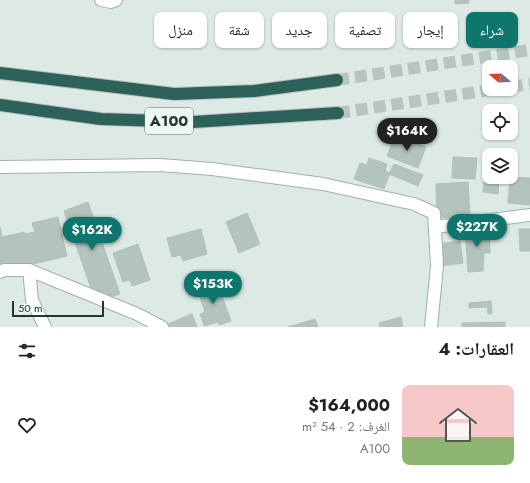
<!DOCTYPE html>
<html lang="ar">
<meta charset="utf-8">
<style>
:root{--surface:#fff;--page:#f6f6f6;--text:#202124;--muted:#757577;--accent:#0f766e}
body{margin:0;font-family:Jost,"Noto Naskh Arabic",sans-serif;background:var(--page);color:var(--text);direction:rtl;height:100vh;display:flex;flex-direction:column;font-size:15px;white-space:nowrap}
*{box-sizing:border-box;margin:0}
p{font-size:13px;color:var(--muted)}
.icon{flex:none;width:22px;height:22px;fill:none;stroke:currentColor;stroke-width:2;stroke-linecap:round;stroke-linejoin:round}
.map{position:relative;height:327px;overflow:hidden;direction:ltr}
.details{display:flex;flex-direction:column;background:var(--surface);flex:1}
.details>*{flex:none}
.hud{position:absolute;left:12px;top:12px;width:506px;height:36px;direction:rtl;display:flex;gap:8px}
.needle{width:26px;rotate:289deg}
.tools{position:absolute;left:482px;top:60px;display:grid;gap:8px}
.tools a{display:grid;place-items:center;width:36px;height:36px;border-radius:8px;background:var(--surface);box-shadow:0 1px 3px #0004;font-size:20px}
.scale{position:absolute;left:12px;bottom:10px;width:92px;box-sizing:border-box;padding-left:4px;border:2px solid #203732;border-top:0;font-size:11px;line-height:14px;white-space:nowrap;color:#203732;-webkit-text-stroke:3px #edf6f2;paint-order:stroke}
.price{position:absolute;translate:-50% -34px;padding:0 9px;border-radius:14px;background:var(--accent);color:#fff;font-size:13px;line-height:26px;filter:drop-shadow(0 1px 2px #0008)}
.price::after{content:'';position:absolute;left:50%;top:24px;width:12px;height:9px;margin-left:-6px;background:inherit;clip-path:polygon(0 0,100% 0,50% 100%)}
.price.selected{background:#222;color:#fff}
ul{padding:0;list-style:none}
li{display:flex;align-items:center;gap:12px;height:100px;padding:0 16px}
li span{display:grid;place-items:center;flex:none;width:112px;height:80px;border-radius:8px;color:#555}
li>.icon{margin-inline-start:auto}
span .icon{width:48px;height:48px;fill:#fffc;stroke-width:1}
li b{font-size:17px}
h2{display:flex;justify-content:space-between;align-items:center;height:48px;padding:0 16px;font-size:17px}
.chip{padding:0 14px;border-radius:8px;background:var(--surface);box-shadow:0 1px 3px #0004;font-size:14px;line-height:36px}
.chip.selected{background:var(--accent);color:#fff}
.map>svg:first-child{display:block}
.building{fill:#b3c3bd;stroke:#b0c2bc}
.lines{fill:none;stroke-linecap:round;stroke-linejoin:round}
.highway-tunnel{stroke:#b7c5c0;stroke-width:12;stroke-dasharray:12 6;stroke-linecap:butt}
.minor-casing{stroke:#a1b0ab;stroke-width:14}
.highway-casing{stroke:#bcc3c2;stroke-width:14}
.minor{stroke:#fff;stroke-width:12}
.highway{stroke:#2d625a;stroke-width:12}
.labels{text-anchor:middle;stroke-width:4;stroke-linejoin:round;paint-order:stroke}
.shield{fill:#edf6f2;stroke:#5e706c;stroke-width:1}
.shield-label{font-size:15px;font-weight:bold;fill:#203732}
</style>
<div class="map">
<svg width="530" height="327" viewBox="0 0 530 327">
<rect width="100%" height="100%" fill="#dde9e4"/>
<g class="building">
<path d="M 455,0 L 469,0 L 469,3 L 455,4 Z"/>
<path d="M 403,137 L 426,147 L 418,168 L 387,156 L 393,141 L 400,144 Z"/>
<path d="M 488,149 L 508,151 L 508,155 L 489,155 L 489,177 L 506,177 L 505,179 L 499,179 L 498,194 L 483,192 Z"/>
<path d="M 453,157 L 477,158 L 475,179 L 452,178 Z"/>
<path d="M 369,158 L 387,164 L 385,171 L 390,173 L 384,189 L 354,179 L 360,163 L 367,165 Z"/>
<path d="M 394,164 L 423,175 L 418,186 L 389,174 Z"/>
<path d="M 510,177 L 530,178 L 530,205 L 508,203 Z"/>
<path d="M 468,182 L 470,216 L 437,218 L 436,184 Z"/>
<path d="M 88,202 L 120,294 L 108,298 L 106,292 L 94,297 L 64,211 Z"/>
<path d="M 247,213 L 260,244 L 239,253 L 226,222 Z"/>
<path d="M 58,217 L 67,256 L 20,267 L 0,269 L 0,227 L 2,237 L 24,232 L 25,234 L 35,232 L 32,223 Z"/>
<path d="M 489,227 L 490,253 L 484,253 L 483,271 L 468,272 L 465,229 Z"/>
<path d="M 201,229 L 207,254 L 183,261 L 181,255 L 172,257 L 167,238 Z"/>
<path d="M 519,229 L 530,229 L 530,251 L 520,251 Z"/>
<path d="M 460,241 L 463,263 L 441,266 L 438,244 Z"/>
<path d="M 138,244 L 150,280 L 132,286 L 130,280 L 123,282 L 113,253 Z"/>
<path d="M 207,281 L 210,290 L 219,287 L 231,321 L 219,325 L 218,322 L 204,326 L 200,314 L 205,312 L 196,285 Z"/>
<path d="M 491,301 L 492,314 L 488,314 L 487,307 L 469,308 L 469,303 Z"/>
<path d="M 192,314 L 197,327 L 169,327 L 168,324 Z"/>
<path d="M 401,317 L 403,327 L 380,327 L 379,323 Z"/>
<path d="M 315,319 L 318,327 L 288,327 Z"/>
<path d="M 505,322 L 505,327 L 462,327 L 462,323 Z"/>
</g>
<g class="lines">
<g class="highway-tunnel">
<path d="M 337,80 L 530,50"/>
<path d="M 511,87 L 530,84"/>
<path d="M 338,113 L 496,89"/>
</g>
<g class="minor-casing">
<g id="minor">
<path d="M 101,0 L 111,2 L 116,0"/>
<path d="M 0,167 L 160,165 L 212,169 L 323,184 L 414,204 L 434,213 L 437,266 L 431,327"/>
<path d="M 435,227 L 530,215"/>
<path d="M 29,270 L 32,300 L 45,327"/>
<path d="M 0,272 L 4,270 L 29,270 L 137,314 L 162,327"/>
</g>
</g>
<g class="highway-casing">
<g id="highway">
<path d="M 0,73 L 174,94 L 254,91 L 337,80"/>
<path d="M 0,105 L 101,119 L 193,122 L 338,113"/>
</g>
</g>
<use href="#minor" class="minor"/>
<use href="#highway" class="highway"/>
</g>
<g class="labels">
<rect class="shield" x="145" y="108" width="48" height="26" rx="3"/>
<g class="shield-label">
<text x="169" y="126">A100</text>
</g>
</g>
</svg>
<div class="tools">
<a><svg class="needle" viewBox="-14 -14 28 28"><path d="M0-13l5 13h-10z" fill="#e53935"/><path d="M0 13l5-13h-10z" fill="#757577"/></svg></a>
<a><svg class="icon" aria-label="locate" viewBox="0 0 24 24"><circle cx="12" cy="12" r="6"/><path d="M12 2v4M12 18v4M2 12h4M18 12h4"/></svg></a>
<a><svg class="icon" aria-label="layers" viewBox="0 0 24 24"><path d="M12 4l9 5-9 5-9-5zM3 14l9 5 9-5"/></svg></a>
</div>
<div class="scale">50 m</div>
<b class="price selected" style="left:407px;top:152px">$164K</b>
<b class="price" style="left:477px;top:248px">$227K</b>
<b class="price" style="left:92px;top:251px">$162K</b>
<b class="price" style="left:213px;top:305px">$153K</b>
<div class="hud">
<a class="chip selected">شراء</a>
<a class="chip">إيجار</a>
<a class="chip">تصفية</a>
<a class="chip">جديد</a>
<a class="chip">شقة</a>
<a class="chip">منزل</a>
</div>
</div>
<section class="details">
<h2>العقارات: 4<svg class="icon" aria-label="filters" viewBox="0 0 24 24"><path d="M4 7h16M4 17h16"/><circle cx="9" cy="7" r="2"/><circle cx="15" cy="17" r="2"/></svg></h2>
<ul>
<li><span style="background:linear-gradient(#f6c9c9 65%,#8fb573 0)"><svg class="icon" aria-label="home" viewBox="0 0 24 24"><path d="M3 11l9-7 9 7M6 9v11h12V9"/></svg></span><div><b>$164,000</b><p>الغرف: 2 · 54 m²</p><p>A100</p></div><svg class="icon" aria-label="heart" viewBox="0 0 24 24"><path d="M12 20l-8-8c-3-5 5-10 8-4 3-6 11-1 8 4z"/></svg></li>
</ul>
</section>
